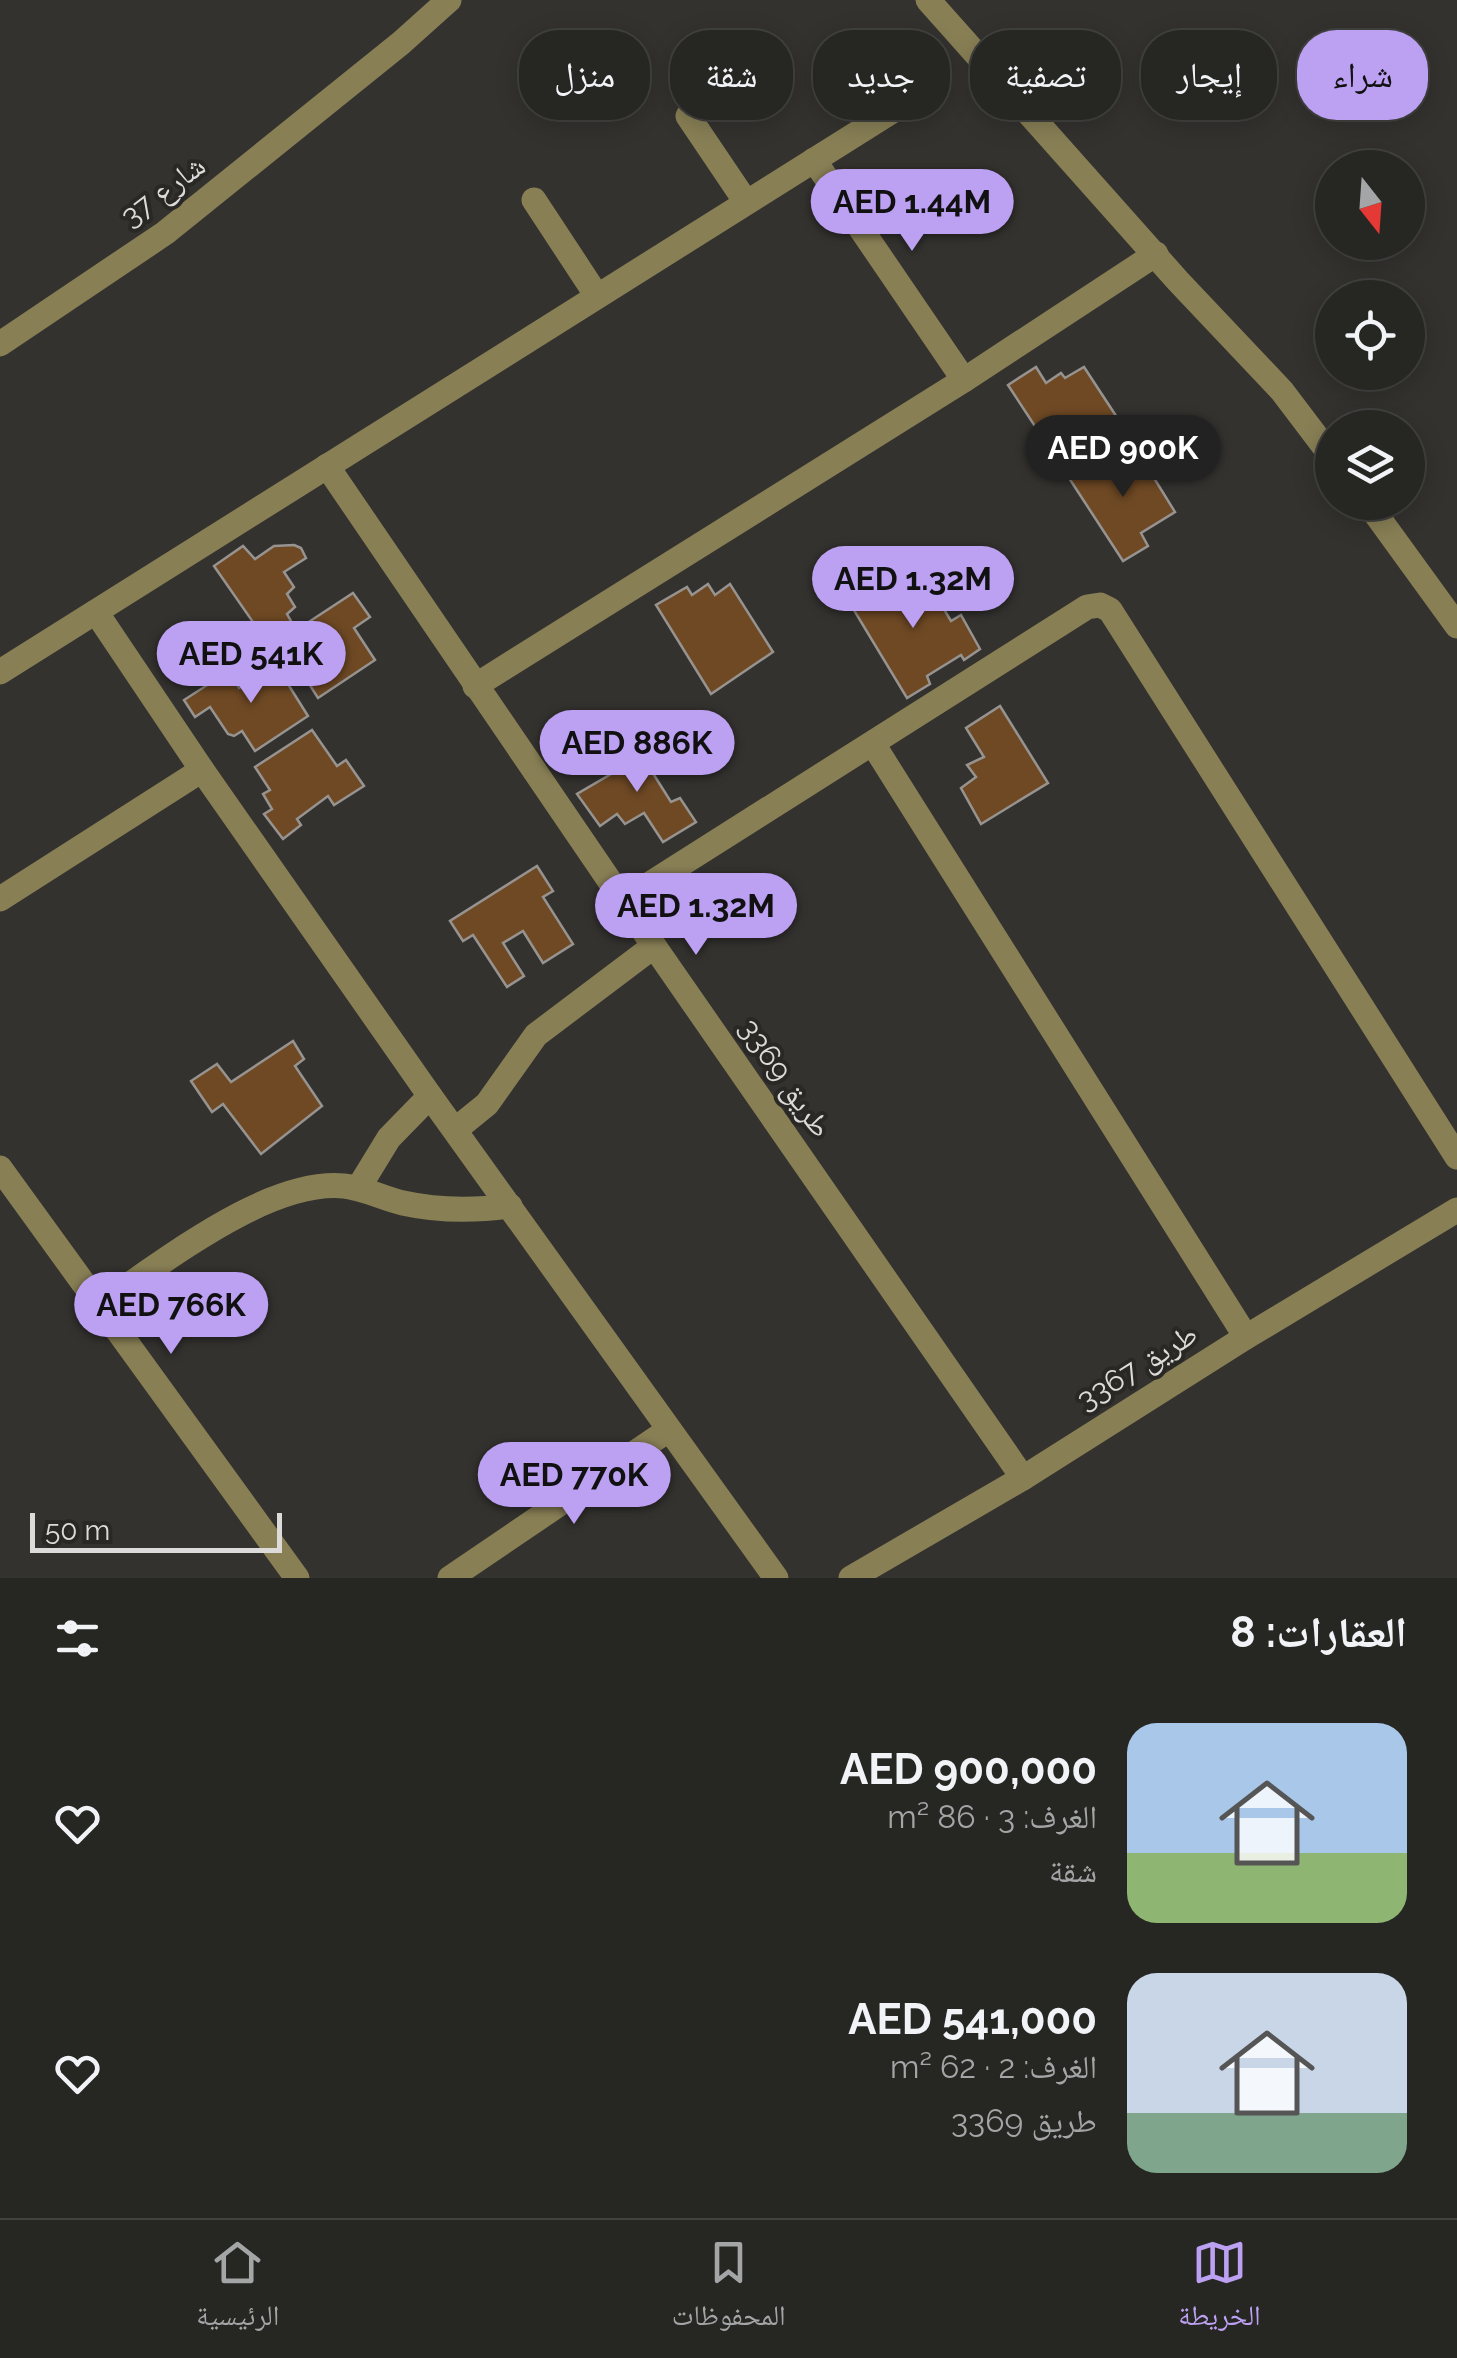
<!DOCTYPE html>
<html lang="ar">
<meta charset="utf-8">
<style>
:root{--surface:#262623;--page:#2e2e2b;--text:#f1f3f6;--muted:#a4a5a6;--line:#424341;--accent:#bca0f2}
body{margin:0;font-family:Raleway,"Noto Naskh Arabic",sans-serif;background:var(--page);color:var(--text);direction:rtl;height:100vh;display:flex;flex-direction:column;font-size:38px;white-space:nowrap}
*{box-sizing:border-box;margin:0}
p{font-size:32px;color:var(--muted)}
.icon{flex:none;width:55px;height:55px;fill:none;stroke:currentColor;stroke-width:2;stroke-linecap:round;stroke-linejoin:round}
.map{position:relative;height:1578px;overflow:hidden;direction:ltr}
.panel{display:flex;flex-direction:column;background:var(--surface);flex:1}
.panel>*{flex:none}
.banner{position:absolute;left:30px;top:30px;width:1398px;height:90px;direction:rtl;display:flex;gap:20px}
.needle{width:65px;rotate:163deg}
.buttons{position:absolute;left:1315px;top:150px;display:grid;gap:20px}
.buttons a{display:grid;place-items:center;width:110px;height:110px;border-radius:50%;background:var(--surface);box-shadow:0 5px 25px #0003,0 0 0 2px var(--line);font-size:50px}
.scale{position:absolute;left:30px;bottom:25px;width:252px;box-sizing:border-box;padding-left:10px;border:5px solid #dcdbd9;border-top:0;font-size:28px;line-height:35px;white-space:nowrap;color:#dcdbd9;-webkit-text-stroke:8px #292825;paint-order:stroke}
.price{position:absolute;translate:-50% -85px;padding:0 22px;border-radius:35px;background:var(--accent);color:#111;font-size:32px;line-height:65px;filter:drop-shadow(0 2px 5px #0008)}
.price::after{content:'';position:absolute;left:50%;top:60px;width:30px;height:22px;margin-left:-15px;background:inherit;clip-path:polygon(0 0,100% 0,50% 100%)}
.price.on{background:#222;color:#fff}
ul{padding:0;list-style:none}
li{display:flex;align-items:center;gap:30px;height:250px;padding:0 50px}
li span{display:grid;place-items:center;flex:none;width:280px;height:200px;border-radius:30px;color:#555}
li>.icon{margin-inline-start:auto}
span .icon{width:120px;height:120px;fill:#fffc;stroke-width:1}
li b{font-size:42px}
h2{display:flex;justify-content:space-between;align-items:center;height:120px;padding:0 50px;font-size:42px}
.pill{padding:0 35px;border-radius:40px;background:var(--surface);box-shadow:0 5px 25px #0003,0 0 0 2px var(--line);font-size:35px;line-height:90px}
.pill.on{background:var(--accent);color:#111}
.tab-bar{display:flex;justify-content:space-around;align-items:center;height:140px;border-top:2px solid var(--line);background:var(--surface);font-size:28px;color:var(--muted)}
.tab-bar a{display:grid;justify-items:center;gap:5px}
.tab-bar .on{color:var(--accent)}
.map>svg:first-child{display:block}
.building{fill:#6f4924;stroke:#969390;stroke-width:2.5}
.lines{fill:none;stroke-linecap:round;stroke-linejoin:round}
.minor{stroke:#887f55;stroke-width:25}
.labels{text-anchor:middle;stroke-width:8;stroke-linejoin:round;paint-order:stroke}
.street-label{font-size:30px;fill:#dcdbd9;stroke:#292825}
</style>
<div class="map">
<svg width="1457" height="1578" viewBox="0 0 1457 1578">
<rect width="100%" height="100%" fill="#33322f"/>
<g class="building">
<path d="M 1036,367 L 1046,383 L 1061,373 L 1065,378 L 1084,367 L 1122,425 L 1076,455 L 1085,468 L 1069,478 L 1008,385 Z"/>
<path d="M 1133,444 L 1175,512 L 1141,533 L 1148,546 L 1123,561 L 1069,478 L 1091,462 L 1095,468 Z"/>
<path d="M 294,545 L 301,548 L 306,558 L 284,572 L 294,587 L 287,594 L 295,607 L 287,614 L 296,630 L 271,648 L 214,566 L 243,546 L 255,559 L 274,546 Z"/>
<path d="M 921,571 L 951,621 L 961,615 L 980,649 L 964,660 L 961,655 L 927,676 L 930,684 L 907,698 L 849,602 L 882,582 L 889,594 Z"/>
<path d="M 708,584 L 715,595 L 730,584 L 773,652 L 711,694 L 656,605 L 687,587 L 692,595 Z"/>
<path d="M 353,593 L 370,617 L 354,628 L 375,660 L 318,698 L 299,668 L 284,678 L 276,665 L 311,642 L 301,627 Z"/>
<path d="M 276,665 L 308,716 L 255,751 L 242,731 L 234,736 L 228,734 L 210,707 L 195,717 L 184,700 L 229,671 L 239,688 Z"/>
<path d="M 1000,706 L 1048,783 L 981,824 L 961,788 L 976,777 L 967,765 L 984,757 L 966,728 Z"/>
<path d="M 312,730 L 337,766 L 346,760 L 364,786 L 334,805 L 328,796 L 297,819 L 301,825 L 283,839 L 264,814 L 272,809 L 263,794 L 270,790 L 255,767 Z"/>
<path d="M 643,741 L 663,768 L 654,775 L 671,802 L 680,798 L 696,822 L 663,842 L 644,813 L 625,824 L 617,814 L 600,826 L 577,794 L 623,767 L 616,755 Z"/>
<path d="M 537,866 L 553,891 L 543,897 L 573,944 L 543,963 L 523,931 L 503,943 L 524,976 L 507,987 L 473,935 L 463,941 L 450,921 Z"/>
<path d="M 293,1041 L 304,1059 L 295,1066 L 322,1106 L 261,1154 L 223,1104 L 212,1112 L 191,1081 L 217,1064 L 231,1082 Z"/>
</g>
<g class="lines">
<g class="minor">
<path d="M 928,0 L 1178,281 L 1282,391 L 1332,457"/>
<path d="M 688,116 L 746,202"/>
<path d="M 814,160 L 964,380"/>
<path d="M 534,200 L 597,296"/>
<path d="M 0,344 L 165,233 L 401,43 L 449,0"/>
<path d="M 327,466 L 654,946 L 1023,1478"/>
<path d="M 1367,502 L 1457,626"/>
<path d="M 96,612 L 202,770 L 430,1096 L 776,1578"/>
<path d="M 0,672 L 894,110"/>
<path d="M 475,686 L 964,380 L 1156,254"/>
<path d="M 873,744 L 1246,1337"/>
<path d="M 0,899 L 202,770"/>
<path d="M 623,901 L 1087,607 L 1100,605 L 1110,610 L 1457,1157"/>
<path d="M 455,1130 L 487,1104 L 536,1035 L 654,946"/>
<path d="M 0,1168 L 297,1578"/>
<path d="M 359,1187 L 389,1138 L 430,1096"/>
<path d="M 99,1305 C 164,1263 266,1179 344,1186 C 364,1188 382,1198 403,1203 C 439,1211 473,1211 510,1206"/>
<path d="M 450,1578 L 667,1431"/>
<path d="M 851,1578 L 1023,1478 L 1246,1337 L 1457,1210"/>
</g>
</g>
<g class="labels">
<g class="street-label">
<text transform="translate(163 191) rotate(-37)" y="10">شارع 37</text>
<text transform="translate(785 1078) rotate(55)" y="10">طريق 3369</text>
<text transform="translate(1137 1367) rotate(-32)" y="10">طريق 3367</text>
</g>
</g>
</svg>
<div class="buttons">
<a><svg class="needle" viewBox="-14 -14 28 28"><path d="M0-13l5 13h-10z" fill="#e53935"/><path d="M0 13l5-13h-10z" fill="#a4a5a6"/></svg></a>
<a><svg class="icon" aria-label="locate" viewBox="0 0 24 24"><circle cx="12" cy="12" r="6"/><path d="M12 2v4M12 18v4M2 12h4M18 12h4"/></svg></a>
<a><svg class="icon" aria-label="layers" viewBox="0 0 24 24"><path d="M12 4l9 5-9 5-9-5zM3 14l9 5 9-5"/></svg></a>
</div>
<div class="scale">50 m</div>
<b class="price" style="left:912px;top:254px">AED 1.44M</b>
<b class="price on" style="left:1123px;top:500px">AED 900K</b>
<b class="price" style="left:913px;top:631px">AED 1.32M</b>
<b class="price" style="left:251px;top:706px">AED 541K</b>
<b class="price" style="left:637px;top:795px">AED 886K</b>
<b class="price" style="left:696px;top:958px">AED 1.32M</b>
<b class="price" style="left:171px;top:1357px">AED 766K</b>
<b class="price" style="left:574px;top:1527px">AED 770K</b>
<div class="banner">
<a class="pill on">شراء</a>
<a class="pill">إيجار</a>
<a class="pill">تصفية</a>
<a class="pill">جديد</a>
<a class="pill">شقة</a>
<a class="pill">منزل</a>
</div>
</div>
<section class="panel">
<h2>العقارات: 8<svg class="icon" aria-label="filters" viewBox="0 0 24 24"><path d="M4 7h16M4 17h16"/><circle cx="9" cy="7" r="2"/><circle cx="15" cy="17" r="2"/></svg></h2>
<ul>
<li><span style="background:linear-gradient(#a9c7e8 65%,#8fb573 0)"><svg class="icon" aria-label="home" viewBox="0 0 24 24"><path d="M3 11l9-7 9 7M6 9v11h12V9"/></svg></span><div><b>AED 900,000</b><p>الغرف: 3 · 86 m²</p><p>شقة</p></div><svg class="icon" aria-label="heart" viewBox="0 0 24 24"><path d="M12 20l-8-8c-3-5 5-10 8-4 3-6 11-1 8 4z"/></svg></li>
<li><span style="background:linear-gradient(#c9d6e8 70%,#7fa58c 0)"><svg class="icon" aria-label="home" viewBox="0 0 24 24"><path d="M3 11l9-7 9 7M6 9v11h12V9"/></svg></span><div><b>AED 541,000</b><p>الغرف: 2 · 62 m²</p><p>طريق 3369</p></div><svg class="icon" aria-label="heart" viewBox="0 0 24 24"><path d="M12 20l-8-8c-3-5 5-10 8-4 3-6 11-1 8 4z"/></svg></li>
</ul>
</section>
<nav class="tab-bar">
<a class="on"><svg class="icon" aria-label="map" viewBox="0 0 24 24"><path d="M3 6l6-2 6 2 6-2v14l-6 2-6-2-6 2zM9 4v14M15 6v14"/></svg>الخريطة</a>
<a><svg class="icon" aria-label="saved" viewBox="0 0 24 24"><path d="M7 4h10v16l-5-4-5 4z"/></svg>المحفوظات</a>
<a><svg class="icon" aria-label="home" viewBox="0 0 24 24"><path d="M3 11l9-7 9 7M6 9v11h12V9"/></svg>الرئيسية</a>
</nav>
